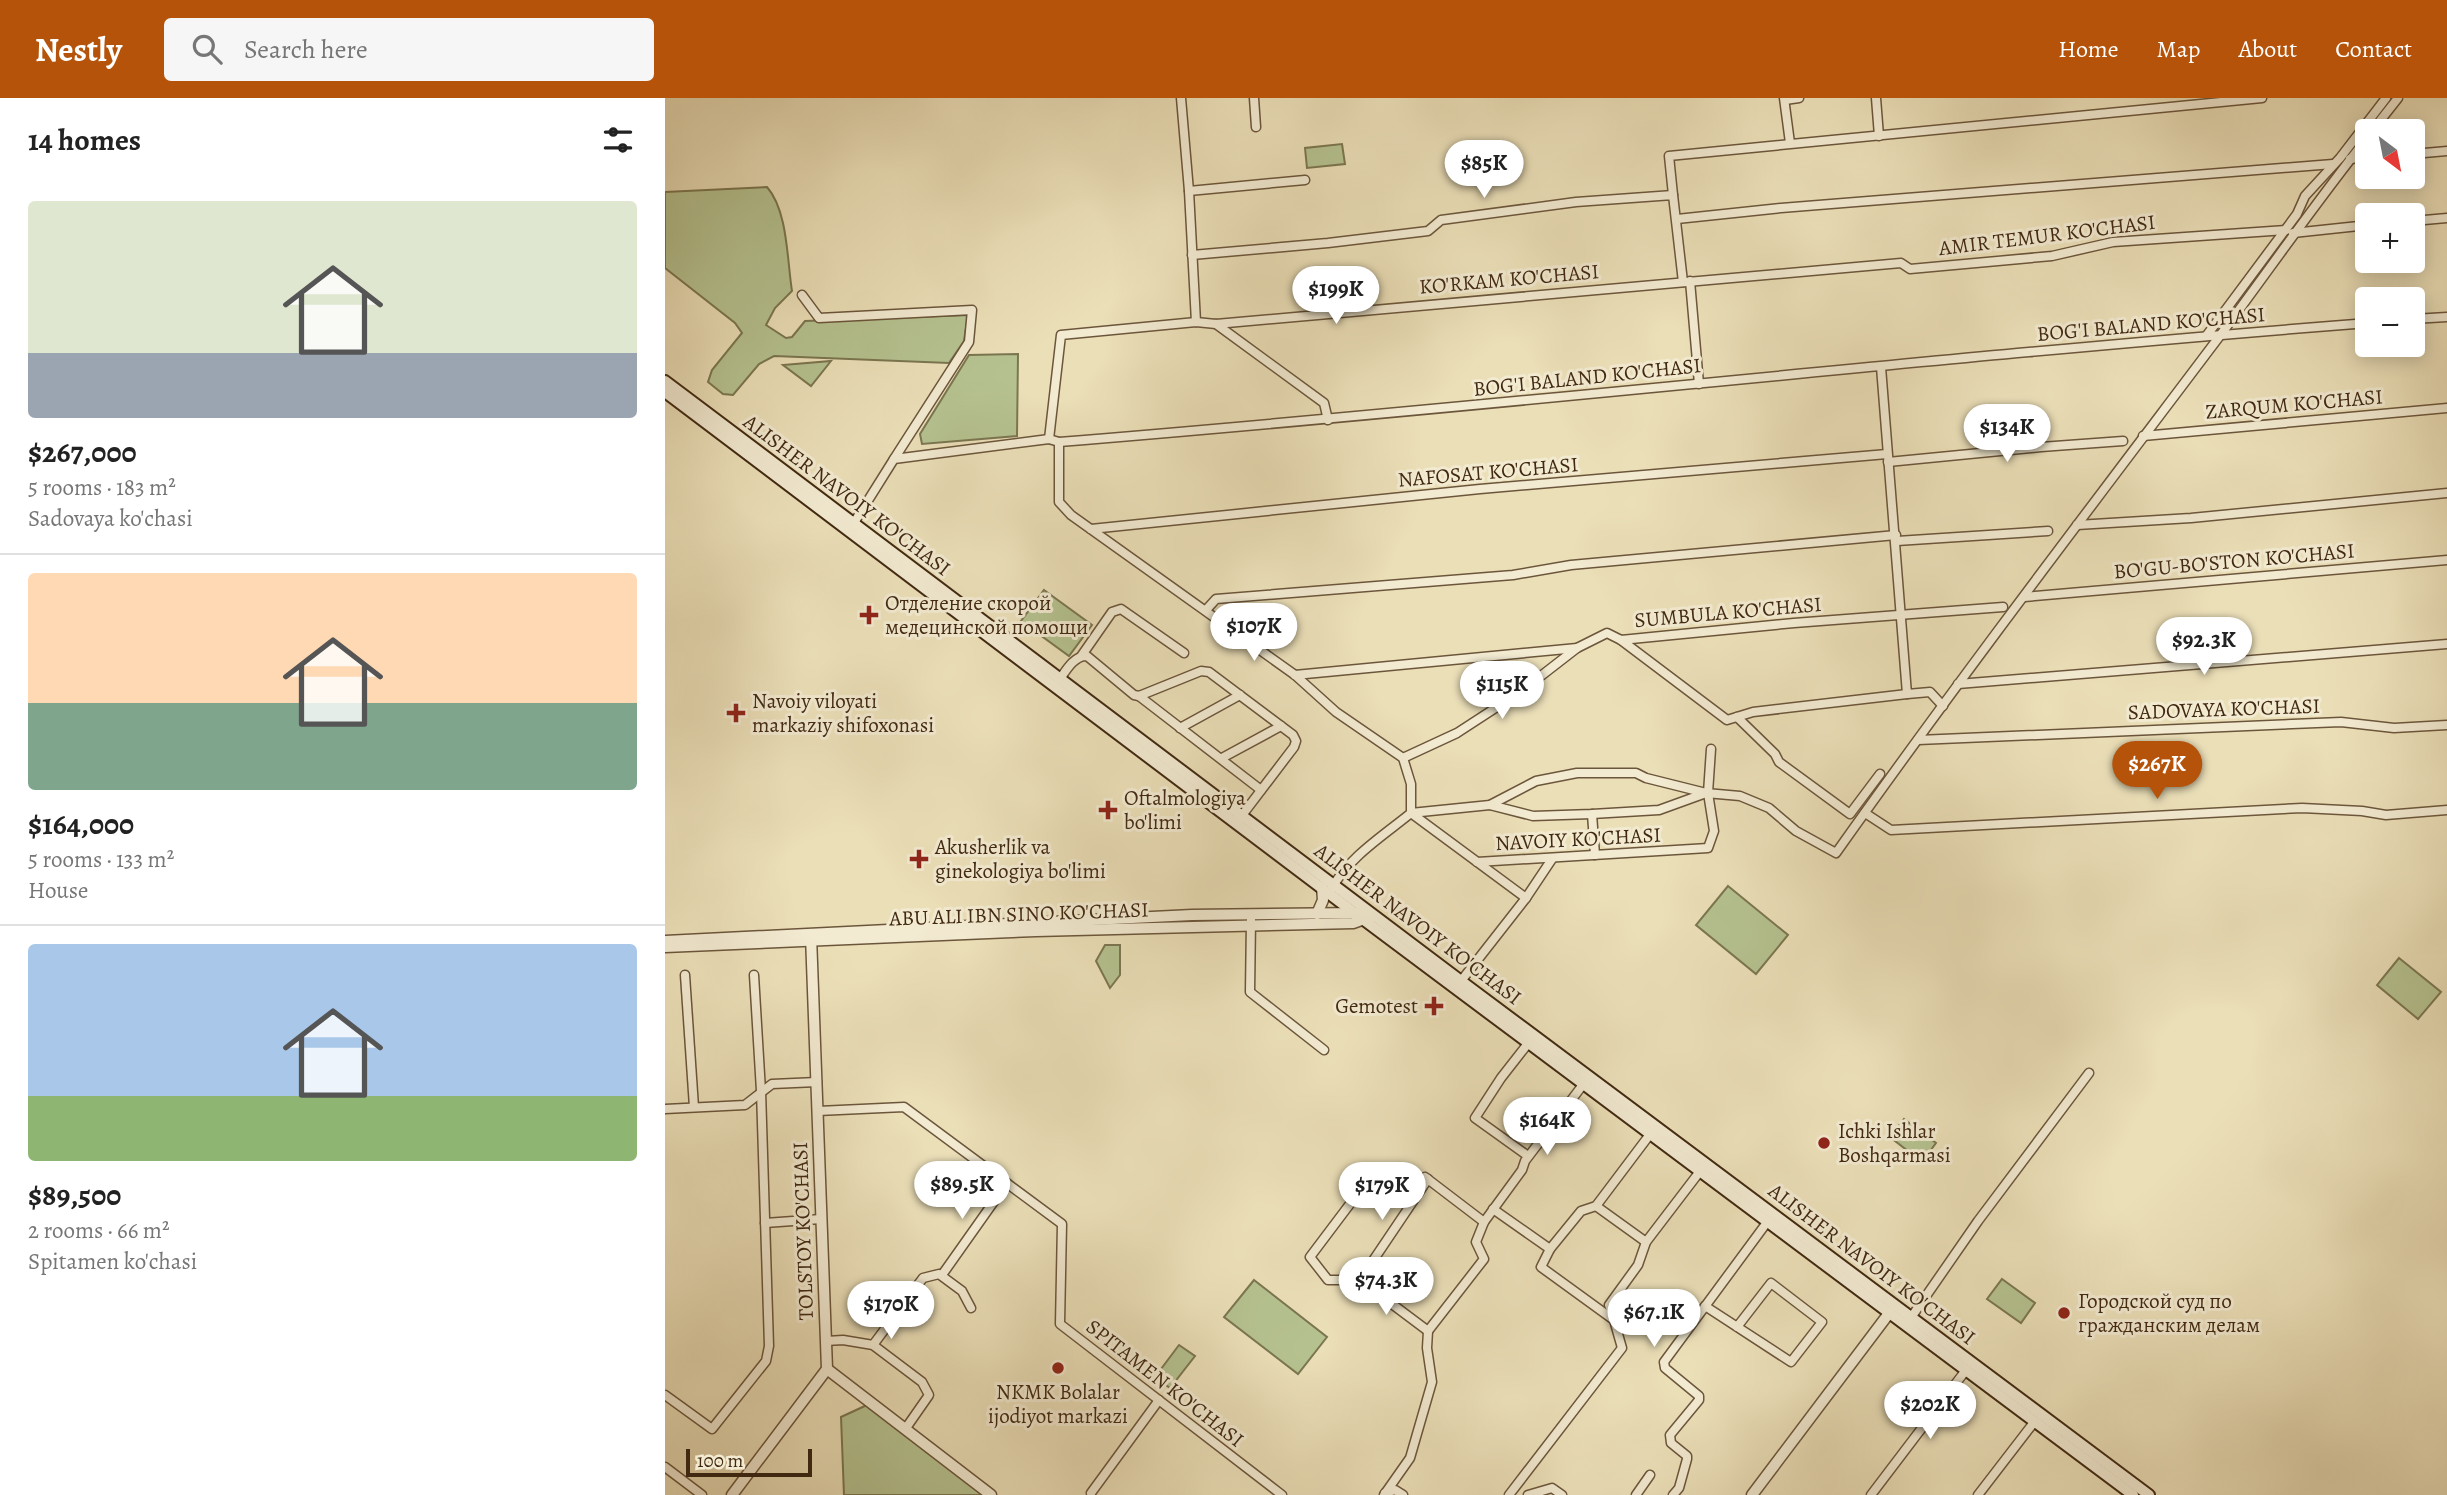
<!DOCTYPE html>
<meta charset="utf-8">
<style>
:root{--surface:#fff;--page:#f6f6f6;--text:#222;--muted:#767676;--line:#e0e0e0;--accent:#b45309}
body{margin:0;font-family:Alegreya,serif;background:var(--page);color:var(--text);height:100vh;display:flex;flex-direction:column;font-size:26px;white-space:nowrap}
*{box-sizing:border-box;margin:0}
p{font-size:23px;color:var(--muted)}
.icon{flex:none;width:38px;height:38px;fill:none;stroke:currentColor;stroke-width:2;stroke-linecap:round;stroke-linejoin:round}
.map{position:relative;flex:1;overflow:hidden}
.drawer{display:flex;flex-direction:column;background:var(--surface);width:665px}
.drawer>*{flex:none}
.needle{width:46px;rotate:148deg}
.fabs{position:absolute;left:1690px;top:21px;display:grid;gap:14px}
.fabs a{display:grid;place-items:center;width:70px;height:70px;border-radius:7px;background:var(--surface);box-shadow:0 4px 18px #0003;font-size:35px}
.scale{position:absolute;left:21px;bottom:18px;width:126px;box-sizing:border-box;padding-left:7px;border:4px solid #412911;border-top:0;font-size:19px;line-height:24px;white-space:nowrap;color:#412911;-webkit-text-stroke:5px #f2ead1;paint-order:stroke}
.price{position:absolute;translate:-50% -60px;padding:0 16px;border-radius:24px;background:#fff;color:#222;font-size:23px;line-height:46px;filter:drop-shadow(0 2px 4px #0008)}
.price::after{content:'';position:absolute;left:50%;top:42px;width:21px;height:16px;margin-left:-10px;background:inherit;clip-path:polygon(0 0,100% 0,50% 100%)}
.price.selected{background:var(--accent);color:#fff}
ul{padding:0;list-style:none}
li{display:grid;align-content:center;gap:14px;height:371px;padding:0 28px}
li+li{border-top:2px solid var(--line)}
li span{display:grid;place-items:center;height:217px;border-radius:7px;color:#555}
li>.icon{margin-inline-start:auto}
span .icon{width:126px;height:126px;fill:#fffc;stroke-width:1}
li b{font-size:30px}
h2{display:flex;justify-content:space-between;align-items:center;height:84px;padding:0 28px;font-size:30px}
header{display:flex;align-items:center;gap:42px;box-sizing:border-box;height:98px;padding:0 35px;background:var(--accent);color:#fff}
header strong{font-size:33px}
nav{display:flex;gap:38px;margin-inline-start:auto;font-size:24px}
.search{width:490px;height:63px;background:var(--page);display:flex;align-items:center;gap:18px;box-sizing:border-box;padding:0 24px;border-radius:7px;color:var(--muted);font-size:26px}
main{display:flex;flex:1;min-height:0}
.map>svg:first-child{display:block}
.green{fill:#b5c290;stroke:#7b7650;stroke-width:2}
.lines{fill:none;stroke-linecap:round;stroke-linejoin:round}
.minor-casing{stroke:#6c563b;stroke-width:11}
.tertiary-casing{stroke:#6c563b;stroke-width:13}
.secondary-casing{stroke:#412911;stroke-width:14}
.minor{stroke:#f2ead1;stroke-width:8}
.tertiary{stroke:#f2ead1;stroke-width:10}
.secondary{stroke:#f2ead1;stroke-width:10}
.poi-dot{fill:#8f2418;stroke:#f2ead1;stroke-width:2.5}
.labels{text-anchor:middle;stroke-width:6;stroke-linejoin:round;paint-order:stroke}
.street-label{font-size:21px;fill:#412911;stroke:#f2ead1}
.poi-label{font-size:21px;fill:#412911;stroke:#f2ead1;text-anchor:start}
</style>
<header>
<strong>Nestly</strong>
<div class="search"><svg class="icon" aria-label="search" viewBox="0 0 24 24"><circle cx="10" cy="10" r="6"/><path d="M15 15l6 6"/></svg>Search here</div>
<nav><a>Home</a><a>Map</a><a>About</a><a>Contact</a></nav>
</header>
<main>
<section class="drawer">
<h2>14 homes<svg class="icon" aria-label="filters" viewBox="0 0 24 24"><path d="M4 7h16M4 17h16"/><circle cx="9" cy="7" r="2"/><circle cx="15" cy="17" r="2"/></svg></h2>
<ul>
<li><span style="background:linear-gradient(#dfe7d0 70%,#9aa5b1 0)"><svg class="icon" aria-label="home" viewBox="0 0 24 24"><path d="M3 11l9-7 9 7M6 9v11h12V9"/></svg></span><div><b>$267,000</b><p>5 rooms · 183 m²</p><p>Sadovaya ko'chasi</p></div></li>
<li><span style="background:linear-gradient(#ffd9b3 60%,#7fa58c 0)"><svg class="icon" aria-label="home" viewBox="0 0 24 24"><path d="M3 11l9-7 9 7M6 9v11h12V9"/></svg></span><div><b>$164,000</b><p>5 rooms · 133 m²</p><p>House</p></div></li>
<li><span style="background:linear-gradient(#a9c7e8 70%,#8fb573 0)"><svg class="icon" aria-label="home" viewBox="0 0 24 24"><path d="M3 11l9-7 9 7M6 9v11h12V9"/></svg></span><div><b>$89,500</b><p>2 rooms · 66 m²</p><p>Spitamen ko'chasi</p></div></li>
</ul>
</section>
<div class="map">
<svg width="1782" height="1397" viewBox="0 0 1782 1397">
<rect width="100%" height="100%" fill="#ebdfb8"/>
<filter id="stains"><feTurbulence type="fractalNoise" baseFrequency=".00286" numOctaves="4"/><feColorMatrix values="0 0 0 0 .2 0 0 0 0 .09 0 0 0 0 .02 0 0 0 .5 -.17"/></filter>
<radialGradient id="worn" r=".72"><stop offset=".6" stop-color="#630" stop-opacity="0"/><stop offset="1" stop-color="#630" stop-opacity=".3"/></radialGradient>
<g class="green">
<path d="M 677,46 L 680,66 L 642,70 L 640,50 Z"/>
<path d="M 102,89 C 123,113 122,162 127,193 L 110,210 L 101,227 L 121,240 L 127,239 L 140,223 L 303,217 L 299,243 L 284,265 L 109,258 L 94,266 L 68,297 L 58,296 L 43,284 L 47,272 L 77,235 L 70,225 L 0,170 L 0,94 Z"/>
<path d="M 353,256 L 352,338 L 257,346 L 255,336 L 304,257 Z"/>
<path d="M 166,263 L 146,288 L 118,267 Z"/>
<path d="M 379,492 L 427,527 L 404,558 L 356,523 Z"/>
<path d="M 1063,788 L 1123,837 L 1091,876 L 1031,827 Z"/>
<path d="M 440,847 L 455,847 L 455,877 L 445,890 L 431,863 Z"/>
<path d="M 1734,860 L 1776,894 L 1753,921 L 1712,887 Z"/>
<path d="M 1239,1021 L 1271,1045 L 1257,1064 L 1225,1039 Z"/>
<path d="M 1337,1181 L 1370,1205 L 1356,1225 L 1322,1201 Z"/>
<path d="M 589,1182 L 662,1239 L 633,1276 L 559,1219 Z"/>
<path d="M 514,1247 L 530,1258 L 505,1290 L 490,1279 Z"/>
<path d="M 202,1307 L 322,1397 L 179,1397 L 176,1319 Z"/>
</g>
<g class="lines">
<g class="minor-casing">
<g id="minor">
<path d="M 516,0 L 524,93 L 531,224"/>
<path d="M 589,0 L 591,29"/>
<path d="M 1119,0 L 1125,45"/>
<path d="M 1211,0 L 1214,38"/>
<path d="M 1120,2 L 1134,0"/>
<path d="M 1707,33 L 1733,0"/>
<path d="M 1748,56 L 1782,53"/>
<path d="M 1685,61 L 1703,59"/>
<path d="M 524,93 L 640,82"/>
<path d="M 1008,97 L 1004,58 L 1597,0"/>
<path d="M 1012,121 L 1116,110 L 1668,66"/>
<path d="M 1748,123 L 1782,120"/>
<path d="M 1628,135 L 1703,127"/>
<path d="M 527,157 L 663,145 L 763,133 L 776,122 L 911,104 L 1008,97 L 1018,184"/>
<path d="M 1025,183 L 1034,286"/>
<path d="M 137,197 L 154,220 L 307,212 L 304,244 L 229,361"/>
<path d="M 1748,221 L 1782,219"/>
<path d="M 551,226 L 659,305 L 663,322"/>
<path d="M 1542,237 L 1632,116 L 1640,98 L 1675,60 L 1721,0"/>
<path d="M 1216,269 L 1242,596 L 1265,594 L 1278,608"/>
<path d="M 1478,338 L 1782,310"/>
<path d="M 384,341 L 396,237 L 531,224 L 551,226 L 1236,165 L 1245,171 L 1387,158 L 1448,144 L 1621,132"/>
<path d="M 394,344 L 394,404 L 406,417 L 630,577 L 671,614 L 738,660 L 746,686 L 746,715 C 719,737 684,759 667,790"/>
<path d="M 1223,364 L 1376,349 L 1458,343"/>
<path d="M 1412,427 L 1526,420 L 1782,395"/>
<path d="M 187,428 L 229,361 L 384,341 L 394,344 C 830,309 1266,259 1703,225"/>
<path d="M 426,431 L 815,391 L 1222,356"/>
<path d="M 1232,443 L 1383,433"/>
<path d="M 1359,499 L 1782,462"/>
<path d="M 541,512 L 551,501 L 848,477 L 906,467 L 1231,437"/>
<path d="M 956,542 L 1062,622 L 1088,614 L 1242,596"/>
<path d="M 417,557 L 447,514 L 456,511 L 519,555"/>
<path d="M 630,577 L 912,550 L 942,535 L 956,542 L 1129,525 L 1338,509"/>
<path d="M 393,584 C 400,574 409,557 422,558 L 469,597 L 474,598 L 536,573 L 544,574 L 628,637 L 631,643 L 629,649 L 575,720"/>
<path d="M 1293,586 L 1782,546"/>
<path d="M 474,598 L 596,692"/>
<path d="M 1072,619 L 1110,656 L 1114,664 L 1185,716 L 1215,676"/>
<path d="M 515,630 L 575,597"/>
<path d="M 1253,642 L 1676,624 L 1729,630 L 1782,627"/>
<path d="M 557,660 L 616,628"/>
<path d="M 738,660 L 792,635 L 835,607 L 849,588 L 872,581 L 912,550"/>
<path d="M 825,707 L 868,718 L 927,716 L 994,712 L 1041,695"/>
<path d="M 746,715 L 825,707 L 871,683 L 912,675 L 971,675 L 981,680 L 1041,695 L 1075,698 L 1104,710 L 1131,733 L 1171,755 C 1295,580 1425,410 1554,239 C 1604,172 1651,104 1703,39"/>
<path d="M 746,715 L 861,800"/>
<path d="M 1200,715 L 1226,732 L 1637,710 L 1697,713 L 1721,717 L 1782,712"/>
<path d="M 927,716 L 930,757"/>
<path d="M 812,764 L 1043,750 L 1049,733 L 1043,695 L 1046,651"/>
<path d="M 586,822 L 585,894 L 659,952"/>
<path d="M 20,877 L 29,1009"/>
<path d="M 796,883 L 861,800 L 887,761"/>
<path d="M 0,1011 L 80,1007 L 107,986 L 152,984"/>
<path d="M 153,1013 L 239,1009 L 397,1126 L 395,1226 L 617,1397"/>
<path d="M 863,1058 L 810,1020 L 836,980 L 865,943"/>
<path d="M 760,1079 L 819,1124"/>
<path d="M 931,1108 L 981,1144"/>
<path d="M 828,1111 L 885,1151"/>
<path d="M 100,1125 L 156,1121"/>
<path d="M 277,1177 L 342,1085"/>
<path d="M 695,1182 L 663,1182 L 645,1159 L 700,1086"/>
<path d="M 695,1182 L 763,1081"/>
<path d="M 695,1182 L 763,1233"/>
<path d="M 1040,1208 L 1126,1264 L 1157,1224 L 1106,1185 L 1072,1229"/>
<path d="M 949,1221 L 944,1207 L 973,1167 L 981,1144 L 1036,1072"/>
<path d="M 1243,1224 L 1313,1123 L 1424,975"/>
<path d="M 763,1233 L 819,1161 L 811,1144 L 819,1124 L 857,1072 L 860,1063 L 920,984"/>
<path d="M 161,1243 L 178,1242 L 208,1247 L 257,1284 L 264,1297 L 241,1330"/>
<path d="M 208,1247 L 258,1180 L 274,1176 L 297,1193 L 306,1210"/>
<path d="M 0,1297 L 47,1331 L 101,1263 L 104,1248 L 96,993 L 89,877"/>
<path d="M 0,1369 L 37,1397"/>
<path d="M 426,1395 L 494,1302"/>
<path d="M 720,1395 L 730,1392 L 738,1397"/>
<path d="M 719,1397 L 745,1360 L 767,1284 L 762,1250 L 763,1233"/>
<path d="M 844,1397 L 957,1250 L 949,1222 L 876,1169 L 885,1151 L 916,1113 L 931,1108 L 986,1035"/>
<path d="M 863,1397 L 887,1390 L 897,1397"/>
<path d="M 971,1397 L 985,1377"/>
<path d="M 1008,1397 L 1014,1390 L 1022,1361 L 1022,1358 L 1006,1345 L 1005,1337 L 1034,1302 L 1034,1298 L 1000,1270 L 999,1264 L 1103,1123"/>
<path d="M 1206,1397 L 1301,1272"/>
<path d="M 1313,1397 L 1370,1323"/>
</g>
</g>
<g class="tertiary-casing">
<g id="tertiary">
<path d="M 652,816 L 658,802 L 657,789"/>
<path d="M 0,843 L 527,817 L 694,815"/>
<path d="M 0,849 L 371,833 L 688,825 L 705,819"/>
<path d="M 162,1271 L 326,1397"/>
<path d="M 67,1397 L 162,1271 L 146,838"/>
<path d="M 1087,1397 L 1225,1214"/>
</g>
</g>
<g class="secondary-casing">
<g id="secondary">
<path d="M 0,283 L 796,883 L 1484,1397"/>
<path d="M 0,294 L 691,816 L 1468,1397"/>
</g>
</g>
<use href="#minor" class="minor"/>
<use href="#tertiary" class="tertiary"/>
<use href="#secondary" class="secondary"/>
</g>
<g class="poi-dot">
<path d="M200.5 506.5h7v7h7v7h-7v7h-7v-7h-7v-7h7z"/>
<path d="M67.5 604.5h7v7h7v7h-7v7h-7v-7h-7v-7h7z"/>
<path d="M439.5 701.5h7v7h7v7h-7v7h-7v-7h-7v-7h7z"/>
<path d="M250.5 750.5h7v7h7v7h-7v7h-7v-7h-7v-7h7z"/>
<path d="M765.5 897.5h7v7h7v7h-7v7h-7v-7h-7v-7h7z"/>
<circle cx="1159" cy="1045" r="7"/>
<circle cx="1399" cy="1215" r="7"/>
<circle cx="393" cy="1270" r="7"/>
</g>
<g class="labels">
<g class="street-label">
<text transform="translate(1382 137) rotate(-7)" y="7">AMIR TEMUR KO'CHASI</text>
<text transform="translate(844 181) rotate(-5)" y="7">KO'RKAM KO'CHASI</text>
<text transform="translate(1486 226) rotate(-5)" y="7">BOG'I BALAND KO'CHASI</text>
<text transform="translate(922 279) rotate(-6)" y="7">BOG'I BALAND KO'CHASI</text>
<text transform="translate(1629 306) rotate(-5)" y="7">ZARQUM KO'CHASI</text>
<text transform="translate(823 374) rotate(-5)" y="7">NAFOSAT KO'CHASI</text>
<text transform="translate(182 397) rotate(37)" y="7">ALISHER NAVOIY KO'CHASI</text>
<text transform="translate(1569 463) rotate(-5)" y="7">BO'GU-BO'STON KO'CHASI</text>
<text transform="translate(1063 514) rotate(-5)" y="7">SUMBULA KO'CHASI</text>
<text transform="translate(1559 611) rotate(-2)" y="7">SADOVAYA KO'CHASI</text>
<text transform="translate(913 741) rotate(-3)" y="7">NAVOIY KO'CHASI</text>
<text transform="translate(354 816) rotate(-2)" y="7">ABU ALI IBN SINO KO'CHASI</text>
<text transform="translate(753 826) rotate(37)" y="7">ALISHER NAVOIY KO'CHASI</text>
<text transform="translate(138 1133) rotate(-92)" y="7">TOLSTOY KO'CHASI</text>
<text transform="translate(1207 1166) rotate(37)" y="7">ALISHER NAVOIY KO'CHASI</text>
<text transform="translate(500 1285) rotate(38)" y="7">SPITAMEN KO'CHASI</text>
</g>
<g class="poi-label">
<text x="220" y="512">Отделение скорой<tspan x="220" dy="24">медецинской помощи</tspan></text>
<text x="87" y="610">Navoiy viloyati<tspan x="87" dy="24">markaziy shifoxonasi</tspan></text>
<text x="459" y="707">Oftalmologiya<tspan x="459" dy="24">bo'limi</tspan></text>
<text x="270" y="756">Akusherlik va<tspan x="270" dy="24">ginekologiya bo'limi</tspan></text>
<text x="753" y="915" text-anchor="end">Gemotest</text>
<text x="1173" y="1040">Ichki Ishlar<tspan x="1173" dy="24">Boshqarmasi</tspan></text>
<text x="1413" y="1210">Городской суд по<tspan x="1413" dy="24">гражданским делам</tspan></text>
<text x="393" y="1301" text-anchor="middle">NKMK Bolalar<tspan x="393" dy="24">ijodiyot markazi</tspan></text>
</g>
</g>
<rect width="100%" height="100%" filter="url(#stains)"/>
<rect width="100%" height="100%" fill="url(#worn)"/>
</svg>
<div class="fabs">
<a><svg class="needle" viewBox="-14 -14 28 28"><path d="M0-13l5 13h-10z" fill="#e53935"/><path d="M0 13l5-13h-10z" fill="#767676"/></svg></a>
<a>+</a>
<a>−</a>
</div>
<div class="scale">100 m</div>
<b class="price" style="left:819px;top:102px">$85K</b>
<b class="price" style="left:671px;top:228px">$199K</b>
<b class="price" style="left:1342px;top:366px">$134K</b>
<b class="price" style="left:589px;top:565px">$107K</b>
<b class="price" style="left:1539px;top:579px">$92.3K</b>
<b class="price" style="left:837px;top:623px">$115K</b>
<b class="price selected" style="left:1492px;top:703px">$267K</b>
<b class="price" style="left:882px;top:1059px">$164K</b>
<b class="price" style="left:297px;top:1123px">$89.5K</b>
<b class="price" style="left:717px;top:1124px">$179K</b>
<b class="price" style="left:721px;top:1219px">$74.3K</b>
<b class="price" style="left:226px;top:1243px">$170K</b>
<b class="price" style="left:989px;top:1251px">$67.1K</b>
<b class="price" style="left:1265px;top:1343px">$202K</b>
</div>
</main>
